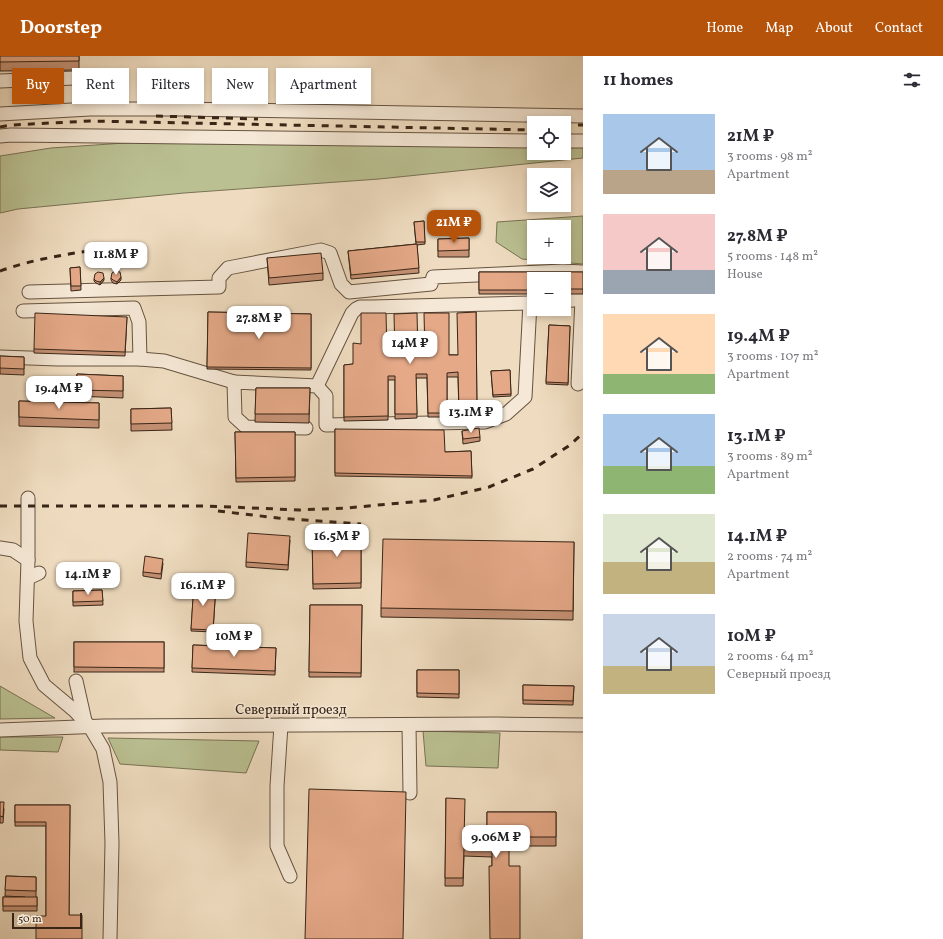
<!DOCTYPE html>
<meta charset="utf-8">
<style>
:root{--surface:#fff;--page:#f7f7f7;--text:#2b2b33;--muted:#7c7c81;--accent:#b45309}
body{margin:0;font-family:Vollkorn,serif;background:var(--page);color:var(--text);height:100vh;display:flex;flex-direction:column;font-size:15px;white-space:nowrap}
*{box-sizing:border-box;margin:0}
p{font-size:13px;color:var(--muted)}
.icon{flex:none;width:22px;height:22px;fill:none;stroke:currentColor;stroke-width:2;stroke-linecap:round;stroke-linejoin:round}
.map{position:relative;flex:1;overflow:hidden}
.drawer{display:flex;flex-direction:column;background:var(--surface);width:360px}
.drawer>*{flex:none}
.guide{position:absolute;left:12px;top:12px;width:380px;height:36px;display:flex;gap:8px}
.buttons{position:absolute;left:527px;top:60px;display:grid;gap:8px}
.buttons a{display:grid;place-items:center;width:44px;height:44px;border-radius:0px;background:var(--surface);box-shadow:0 2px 6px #0003;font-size:20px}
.scale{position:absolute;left:12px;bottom:10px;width:70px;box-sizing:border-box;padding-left:4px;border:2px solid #382516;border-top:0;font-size:11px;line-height:14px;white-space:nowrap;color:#382516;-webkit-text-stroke:3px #f5e8d6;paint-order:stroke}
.price{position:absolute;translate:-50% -34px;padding:0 9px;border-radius:8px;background:#fff;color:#222;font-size:13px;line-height:26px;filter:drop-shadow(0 1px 2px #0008)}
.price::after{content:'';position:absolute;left:50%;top:24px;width:12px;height:9px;margin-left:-6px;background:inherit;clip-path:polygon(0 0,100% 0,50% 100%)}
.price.selected{background:var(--accent);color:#fff}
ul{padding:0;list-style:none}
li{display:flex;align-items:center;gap:12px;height:100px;padding:0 20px}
li span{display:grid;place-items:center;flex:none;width:112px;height:80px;border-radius:0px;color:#555}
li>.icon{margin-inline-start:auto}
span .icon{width:48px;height:48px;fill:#fffc;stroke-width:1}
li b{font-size:17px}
h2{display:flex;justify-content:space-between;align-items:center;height:48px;padding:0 20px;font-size:17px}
.tag{padding:0 14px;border-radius:0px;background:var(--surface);box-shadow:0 2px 6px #0003;font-size:14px;line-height:36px}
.tag.selected{background:var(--accent);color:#fff}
header{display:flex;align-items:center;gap:24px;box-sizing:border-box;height:56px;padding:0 20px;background:var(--accent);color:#fff}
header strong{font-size:19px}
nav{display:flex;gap:22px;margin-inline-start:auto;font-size:14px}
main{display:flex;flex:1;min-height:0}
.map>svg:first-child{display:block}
.green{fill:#bac092;stroke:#797254;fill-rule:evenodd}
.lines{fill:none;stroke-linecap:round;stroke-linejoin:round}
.minor-casing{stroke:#665340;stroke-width:15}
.minor{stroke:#f5e8d6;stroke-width:13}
.rail{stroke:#382516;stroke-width:3;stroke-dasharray:7 7;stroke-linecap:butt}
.wall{fill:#c59175;stroke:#382516}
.shaded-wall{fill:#a0765f;stroke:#382516}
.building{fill:#e5a988;stroke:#382516}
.labels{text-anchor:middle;stroke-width:3;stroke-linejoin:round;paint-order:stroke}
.street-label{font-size:14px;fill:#382516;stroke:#f5e8d6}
</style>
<header>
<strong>Doorstep</strong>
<nav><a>Home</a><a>Map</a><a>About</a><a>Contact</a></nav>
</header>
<main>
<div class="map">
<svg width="583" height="883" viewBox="0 0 583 883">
<rect width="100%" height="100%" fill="#efdcc0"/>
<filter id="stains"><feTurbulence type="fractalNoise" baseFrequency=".005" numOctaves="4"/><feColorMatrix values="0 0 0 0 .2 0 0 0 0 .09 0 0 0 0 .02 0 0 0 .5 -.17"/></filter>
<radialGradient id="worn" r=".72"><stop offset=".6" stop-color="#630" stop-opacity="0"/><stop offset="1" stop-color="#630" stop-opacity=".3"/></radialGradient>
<g class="green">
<path d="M 169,84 L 534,87 L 534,97 L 564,97 L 564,87 L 583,87 L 583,102 L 379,123 L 184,137 L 18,153 L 0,157 L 0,100 L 51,92 Z"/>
<path d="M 583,160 L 583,208 L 522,203 L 496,186 L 497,166 ZM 534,171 L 564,171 L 564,201 L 534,201 Z"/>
<path d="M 0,630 L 55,662 L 0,663 Z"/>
<path d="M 423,675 L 500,677 L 498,712 L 426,710 Z"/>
<path d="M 0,681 L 63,681 L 58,696 L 0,694 Z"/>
<path d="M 108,682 L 259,685 L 246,717 L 120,708 Z"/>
</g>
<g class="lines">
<g class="minor-casing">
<g id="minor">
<path d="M 0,25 L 75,22"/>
<path d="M 0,58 L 90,53 L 180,53 L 583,60"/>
<path d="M 0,80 L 11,79 L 534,85"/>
<path d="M 564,85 L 583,85"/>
<path d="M 29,236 L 219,231 L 219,222 L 228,212 L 321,194 L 330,197 L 341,228 L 349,236 L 431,228 L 433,221 L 563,215 L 583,216"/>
<path d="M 564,245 L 583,243"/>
<path d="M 23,255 L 134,252 L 139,266 L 140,303"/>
<path d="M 0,301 L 58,303 L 140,303 L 164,305 L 234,326"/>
<path d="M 578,328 L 582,243"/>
<path d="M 317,330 L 352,257 L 356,253 L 360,251 L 372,251 L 530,247"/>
<path d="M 306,372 L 246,371 L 235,361 L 234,326 L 317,330 L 326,340 L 326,369 L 485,366 L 506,358 L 525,341 L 530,247 L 534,247"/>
<path d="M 28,442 L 28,504 L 26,565 L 30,602 L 44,629 L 75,655 L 90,671 L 103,693 L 110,726 L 112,787 L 110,883"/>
<path d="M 0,492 L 13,494 L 28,504"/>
<path d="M 28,522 L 39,517"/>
<path d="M 76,625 L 85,665"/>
<path d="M 281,669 L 277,730 L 277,790 L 290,820"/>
<path d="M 409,669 L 410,737"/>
<path d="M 0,674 L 104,670 L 497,668 L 583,669"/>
</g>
</g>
<use href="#minor" class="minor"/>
<g class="rail">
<path d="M 156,60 L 258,63"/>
<path d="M 564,69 L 583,69"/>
<path d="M 0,71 L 12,69 L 90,65 L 534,74"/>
<path d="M 0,215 C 39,201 82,196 123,190"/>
<path d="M 0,450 L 207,450 L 299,454 L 346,452 L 434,444 L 489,431 L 533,413 L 570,389 L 583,377"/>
<path d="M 218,455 L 278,462 L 361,468"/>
</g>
</g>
<g class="wall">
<path d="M 0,0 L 79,0 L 79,14 L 0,15 Z"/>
<path d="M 424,165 L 425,188 L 417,189 L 419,217 L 351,223 L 348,195 L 416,188 L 414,166 Z"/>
<path d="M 469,182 L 469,201 L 438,201 L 438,183 Z"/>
<path d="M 267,202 L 323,217 L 323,224 L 269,229 Z"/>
<path d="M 80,211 L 81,234 L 71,235 L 70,212 Z"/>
<path d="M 479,216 L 583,216 L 583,238 L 564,238 L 564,223 L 534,223 L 534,238 L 479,238 Z"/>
<path d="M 111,222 L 121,224 L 117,228 L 113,227 L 111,224 Z"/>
<path d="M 94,223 L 104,224 L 100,229 L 96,227 L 94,225 Z"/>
<path d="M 208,256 L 311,258 L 311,314 L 207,313 Z"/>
<path d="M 476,256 L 477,359 L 459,359 L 458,321 L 447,321 L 447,361 L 428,361 L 427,322 L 416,322 L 417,362 L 395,363 L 395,324 L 388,324 L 388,364 L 344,365 L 344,309 L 353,308 L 361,288 L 387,298 L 458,299 Z"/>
<path d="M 127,261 L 125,300 L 34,297 L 34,293 Z"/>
<path d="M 549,269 L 570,270 L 568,329 L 546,328 Z"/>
<path d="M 0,300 L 24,301 L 24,319 L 0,318 Z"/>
<path d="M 510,314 L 511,340 L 493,341 L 491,315 Z"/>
<path d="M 77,318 L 123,320 L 123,342 L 76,340 Z"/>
<path d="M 256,332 L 310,332 L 309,367 L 255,366 Z"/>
<path d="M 19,345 L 99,347 L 99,372 L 19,370 Z"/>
<path d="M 171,352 L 172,374 L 131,375 L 131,353 Z"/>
<path d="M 335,373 L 445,396 L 471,395 L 472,422 L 335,420 Z"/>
<path d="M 462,375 L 480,381 L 480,385 L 463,388 Z"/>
<path d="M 235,376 L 295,376 L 295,425 L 236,426 Z"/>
<path d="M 361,477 L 361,532 L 313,533 L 312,478 Z"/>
<path d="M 290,484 L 288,514 L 246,511 L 246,506 Z"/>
<path d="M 574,486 L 573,564 L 381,561 L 381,552 Z"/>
<path d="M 89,507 L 108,507 L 108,523 L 89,522 Z"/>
<path d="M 163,507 L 161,523 L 143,520 L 143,516 Z"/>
<path d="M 194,527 L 216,529 L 213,576 L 191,575 Z"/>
<path d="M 102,534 L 103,549 L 73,550 L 73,535 Z"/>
<path d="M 310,549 L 362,549 L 361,621 L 309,621 Z"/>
<rect x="74" y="586" width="90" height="30"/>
<path d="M 193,589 L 276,592 L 275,619 L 192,616 Z"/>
<path d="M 417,614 L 459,614 L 459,642 L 417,641 Z"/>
<path d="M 523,629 L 574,630 L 573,649 L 523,648 Z"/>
<path d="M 446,742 L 464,783 L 487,784 L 487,756 L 556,756 L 556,790 L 509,790 L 492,810 L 492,801 L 464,800 L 463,830 L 445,830 Z"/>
<path d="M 0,746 L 4,753 L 3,767 L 0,767 Z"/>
<path d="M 15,749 L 70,749 L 69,859 L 46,860 L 46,770 L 15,770 Z"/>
<path d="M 6,820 L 36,821 L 36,841 L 37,841 L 37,855 L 3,855 L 3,841 L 25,841 L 5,840 Z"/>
</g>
<g class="shaded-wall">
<path d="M 121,221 L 121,224 L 117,228 L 117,226 Z"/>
<path d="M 104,222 L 104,224 L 100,229 L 100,226 Z"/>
</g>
<g class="building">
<path d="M 0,0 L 79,0 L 79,5 L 0,6 Z"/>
<path d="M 424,165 L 425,186 L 416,186 L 414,166 Z"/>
<path d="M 469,182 L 469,194 L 438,195 L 438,183 Z"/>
<path d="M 417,188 L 419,212 L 351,219 L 348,195 Z"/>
<path d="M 321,197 L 323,217 L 269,222 L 267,202 Z"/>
<path d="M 80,211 L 81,230 L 71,230 L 70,212 Z"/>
<path d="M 115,215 L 120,216 L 121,221 L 117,226 L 113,224 L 111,222 L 112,217 Z"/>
<path d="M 98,216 L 103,217 L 104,222 L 100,226 L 96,225 L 94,223 L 95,218 Z"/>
<path d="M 479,216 L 583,216 L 583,233 L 564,233 L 564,223 L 534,223 L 534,234 L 479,234 Z"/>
<path d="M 208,256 L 311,258 L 311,312 L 207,311 Z"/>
<path d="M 476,256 L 477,355 L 459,355 L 458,316 L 447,317 L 447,357 L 428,357 L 427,318 L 416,318 L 417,358 L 395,358 L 395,320 L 388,320 L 388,360 L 344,361 L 344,309 L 353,308 L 353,287 L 361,288 L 361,257 L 386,257 L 387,298 L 395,298 L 394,258 L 417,257 L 418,299 L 425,299 L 424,257 L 449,257 L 449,299 L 458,299 L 457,257 Z"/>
<path d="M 35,257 L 127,261 L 125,296 L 34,293 Z"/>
<path d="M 549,269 L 570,270 L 568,327 L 546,326 Z"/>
<path d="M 0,300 L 24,301 L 24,313 L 0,312 Z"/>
<path d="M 510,314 L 511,338 L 493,339 L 491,315 Z"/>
<path d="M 77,318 L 123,320 L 123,335 L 76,334 Z"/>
<path d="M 256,332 L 310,332 L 309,358 L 255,358 Z"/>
<path d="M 19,345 L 99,347 L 99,364 L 19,361 Z"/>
<path d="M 171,352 L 172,367 L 131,368 L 131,353 Z"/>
<path d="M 479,372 L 480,381 L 463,383 L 462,375 Z"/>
<path d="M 335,373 L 444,374 L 445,396 L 471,395 L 472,420 L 335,417 Z"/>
<path d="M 235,376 L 295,376 L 295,421 L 236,422 Z"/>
<path d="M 248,477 L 290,480 L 288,509 L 246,506 Z"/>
<path d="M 361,477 L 361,527 L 313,528 L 312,478 Z"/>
<path d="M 383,483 L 574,486 L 573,555 L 381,552 Z"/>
<path d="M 145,500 L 163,503 L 161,518 L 143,516 Z"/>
<rect x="89" y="507" width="19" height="11"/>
<path d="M 194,527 L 216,529 L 213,574 L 191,573 Z"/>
<path d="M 102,534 L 103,545 L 73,546 L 73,535 Z"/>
<path d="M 310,549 L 362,549 L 361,617 L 309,616 Z"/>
<path d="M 74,586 L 164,586 L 164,612 L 74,611 Z"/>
<path d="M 193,589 L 276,592 L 275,615 L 192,612 Z"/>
<path d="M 417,614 L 459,614 L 459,638 L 417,637 Z"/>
<path d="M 523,629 L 574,630 L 573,645 L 523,644 Z"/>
<path d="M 309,733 L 406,736 L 403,883 L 305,883 Z"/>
<path d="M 446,742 L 465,743 L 464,783 L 492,784 L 492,781 L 487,781 L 487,756 L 556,756 L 556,781 L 509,781 L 509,810 L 520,810 L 520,883 L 490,883 L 489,810 L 492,810 L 492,792 L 464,792 L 463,822 L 445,822 Z"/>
<path d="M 0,746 L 4,746 L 3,761 L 0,760 Z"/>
<path d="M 15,749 L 70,749 L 69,859 L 82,859 L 82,883 L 36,883 L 36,860 L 46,860 L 46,766 L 15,766 Z"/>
<path d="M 6,820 L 36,821 L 36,835 L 5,834 Z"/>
<rect x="3" y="841" width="34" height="9"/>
</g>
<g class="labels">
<g class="street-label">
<text x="291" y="658">Северный проезд</text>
</g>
</g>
<rect width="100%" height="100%" filter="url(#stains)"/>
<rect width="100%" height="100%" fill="url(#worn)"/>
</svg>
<div class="buttons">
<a><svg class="icon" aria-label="locate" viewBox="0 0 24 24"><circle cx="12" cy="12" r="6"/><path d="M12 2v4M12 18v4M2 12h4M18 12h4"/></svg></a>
<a><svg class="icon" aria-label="layers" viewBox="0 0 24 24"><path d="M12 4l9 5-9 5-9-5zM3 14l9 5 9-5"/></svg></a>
<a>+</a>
<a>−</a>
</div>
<div class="scale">50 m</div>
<b class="price selected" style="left:454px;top:188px">21M ₽</b>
<b class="price" style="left:116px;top:220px">11.8M ₽</b>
<b class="price" style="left:259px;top:284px">27.8M ₽</b>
<b class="price" style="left:410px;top:309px">14M ₽</b>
<b class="price" style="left:59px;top:354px">19.4M ₽</b>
<b class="price" style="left:471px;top:378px">13.1M ₽</b>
<b class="price" style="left:337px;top:502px">16.5M ₽</b>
<b class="price" style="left:88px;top:540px">14.1M ₽</b>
<b class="price" style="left:203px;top:551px">16.1M ₽</b>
<b class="price" style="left:234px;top:602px">10M ₽</b>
<b class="price" style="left:496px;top:803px">9.06M ₽</b>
<div class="guide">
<a class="tag selected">Buy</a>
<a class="tag">Rent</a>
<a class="tag">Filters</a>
<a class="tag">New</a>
<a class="tag">Apartment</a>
</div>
</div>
<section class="drawer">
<h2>11 homes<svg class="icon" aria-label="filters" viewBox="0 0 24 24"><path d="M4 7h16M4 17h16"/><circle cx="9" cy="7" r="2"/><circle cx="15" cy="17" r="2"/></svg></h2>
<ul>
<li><span style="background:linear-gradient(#a9c7e8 70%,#b9a48a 0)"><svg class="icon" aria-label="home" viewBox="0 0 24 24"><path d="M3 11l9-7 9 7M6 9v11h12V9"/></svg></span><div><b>21M ₽</b><p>3 rooms · 98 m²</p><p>Apartment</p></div></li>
<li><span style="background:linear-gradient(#f6c9c9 70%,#9aa5b1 0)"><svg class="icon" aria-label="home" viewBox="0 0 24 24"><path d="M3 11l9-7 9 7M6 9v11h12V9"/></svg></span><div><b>27.8M ₽</b><p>5 rooms · 148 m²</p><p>House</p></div></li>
<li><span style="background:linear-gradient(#ffd9b3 75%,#8fb573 0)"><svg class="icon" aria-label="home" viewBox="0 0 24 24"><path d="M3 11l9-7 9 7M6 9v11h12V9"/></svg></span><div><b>19.4M ₽</b><p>3 rooms · 107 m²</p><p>Apartment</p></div></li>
<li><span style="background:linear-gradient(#a9c7e8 65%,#8fb573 0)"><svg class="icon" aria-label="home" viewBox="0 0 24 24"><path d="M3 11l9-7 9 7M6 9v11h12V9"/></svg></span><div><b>13.1M ₽</b><p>3 rooms · 89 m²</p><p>Apartment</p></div></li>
<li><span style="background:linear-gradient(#dfe7d0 60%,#c2b280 0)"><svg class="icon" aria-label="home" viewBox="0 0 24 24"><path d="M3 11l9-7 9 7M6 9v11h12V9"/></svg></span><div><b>14.1M ₽</b><p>2 rooms · 74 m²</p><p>Apartment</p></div></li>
<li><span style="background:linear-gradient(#c9d6e8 65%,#c2b280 0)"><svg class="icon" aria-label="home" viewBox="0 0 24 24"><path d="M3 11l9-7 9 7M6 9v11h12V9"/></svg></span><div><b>10M ₽</b><p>2 rooms · 64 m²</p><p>Северный проезд</p></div></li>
</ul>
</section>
</main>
